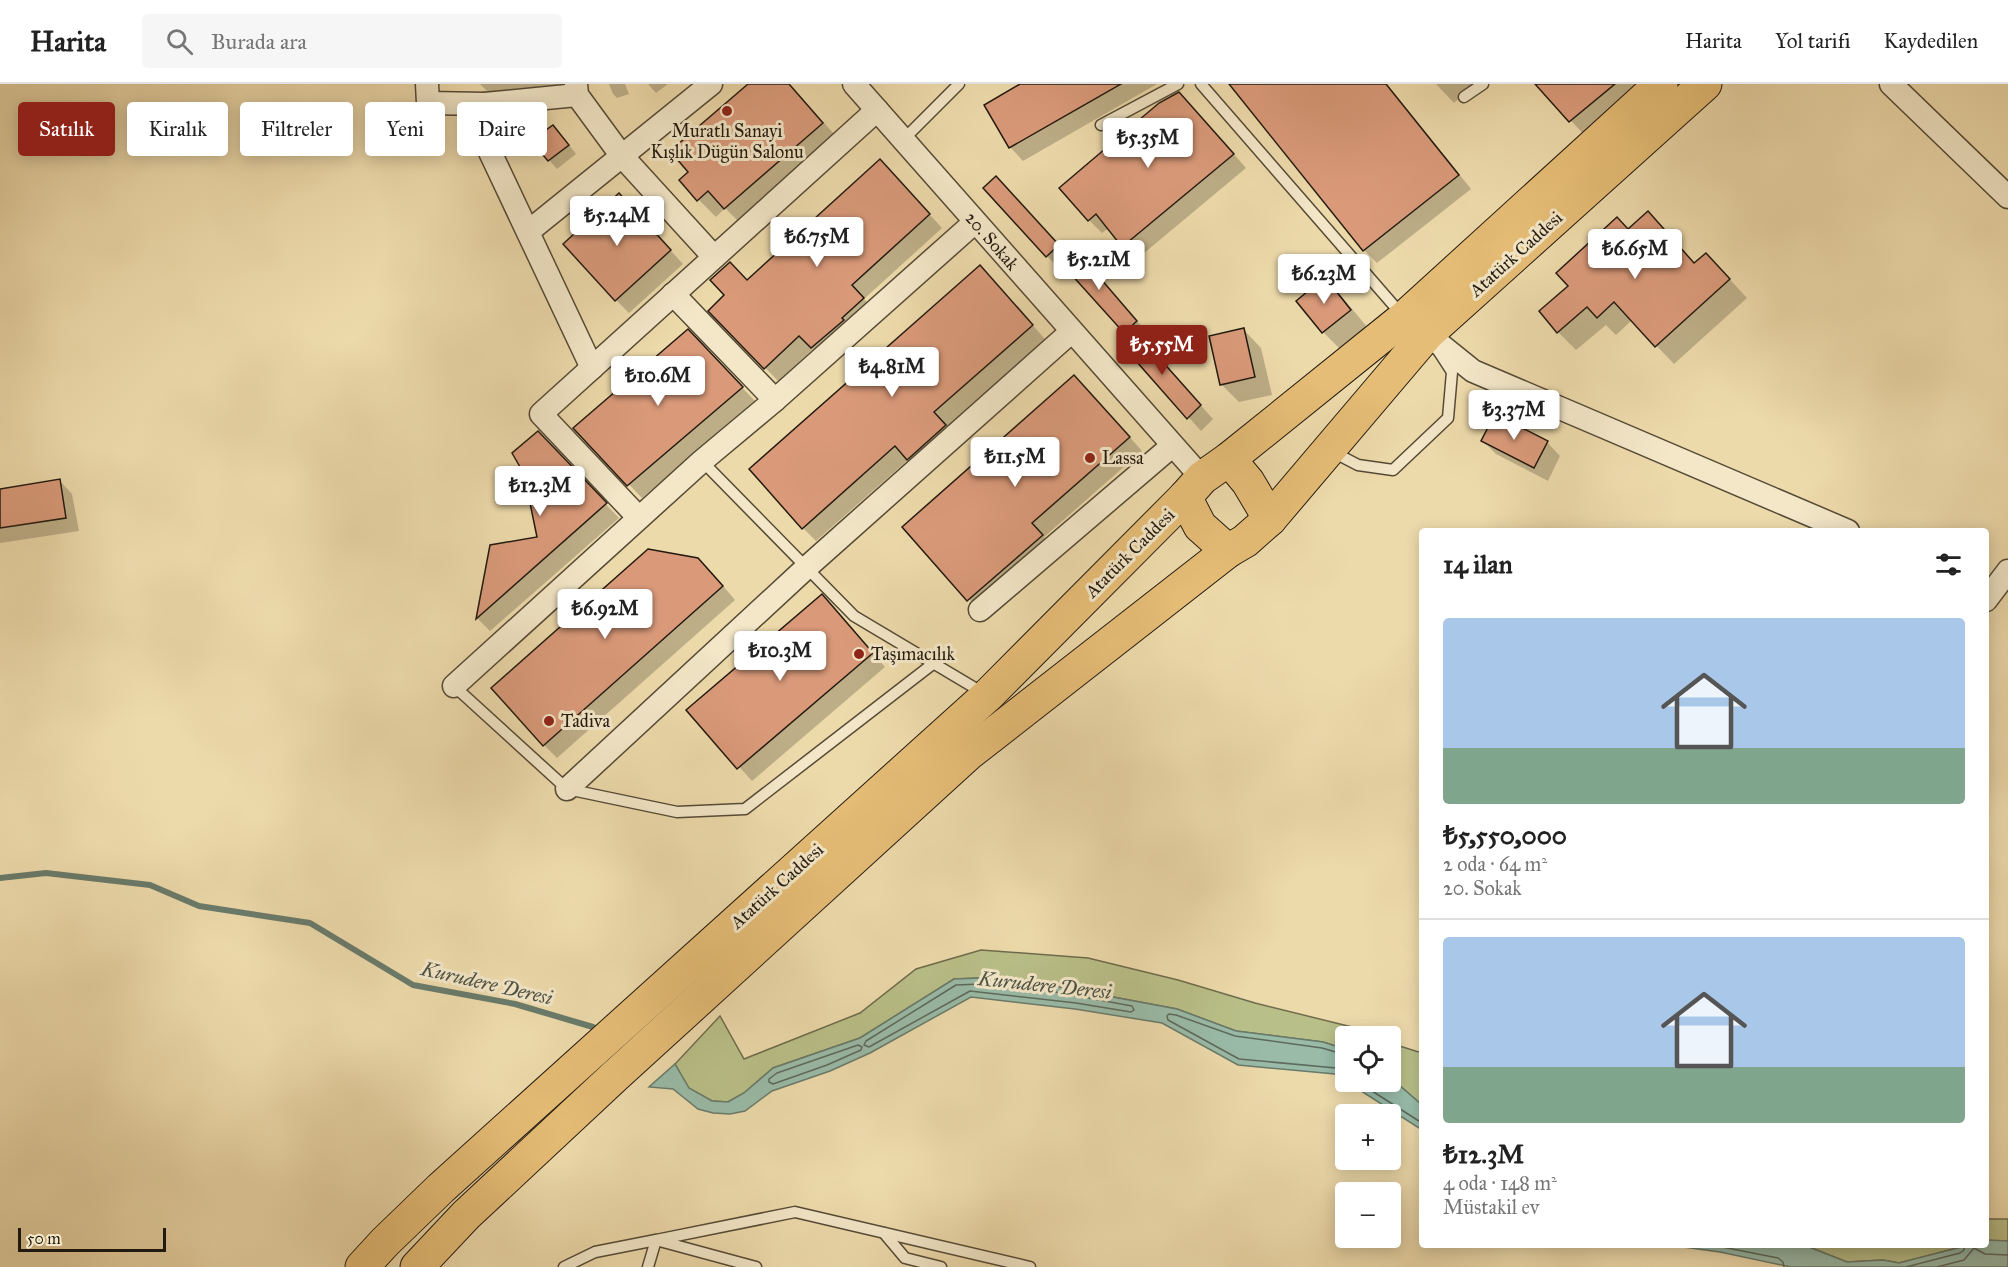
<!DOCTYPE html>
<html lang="tr">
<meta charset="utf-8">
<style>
:root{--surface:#fff;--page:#f6f6f6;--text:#222;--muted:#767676;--line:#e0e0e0;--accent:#8f2418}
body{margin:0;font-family:"IM FELL Great Primer",serif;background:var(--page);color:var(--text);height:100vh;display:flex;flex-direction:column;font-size:22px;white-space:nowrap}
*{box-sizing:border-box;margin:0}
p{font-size:20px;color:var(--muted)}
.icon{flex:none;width:33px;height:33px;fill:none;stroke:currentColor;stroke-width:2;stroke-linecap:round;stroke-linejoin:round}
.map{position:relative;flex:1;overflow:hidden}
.details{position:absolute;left:1419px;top:444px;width:570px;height:720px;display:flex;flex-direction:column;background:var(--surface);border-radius:6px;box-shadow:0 3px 15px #0003}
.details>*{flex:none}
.hud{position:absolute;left:18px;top:18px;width:570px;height:54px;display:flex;gap:12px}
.fabs{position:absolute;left:1335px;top:942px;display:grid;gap:12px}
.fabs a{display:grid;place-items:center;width:66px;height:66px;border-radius:6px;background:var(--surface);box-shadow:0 3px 15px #0003;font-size:30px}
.scale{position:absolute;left:18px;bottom:15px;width:148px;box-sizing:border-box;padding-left:6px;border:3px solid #221a0f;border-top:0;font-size:16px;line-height:21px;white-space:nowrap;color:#221a0f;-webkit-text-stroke:4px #f3e7c8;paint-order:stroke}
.price{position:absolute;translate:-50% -51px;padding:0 14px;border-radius:6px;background:#fff;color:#222;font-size:20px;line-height:39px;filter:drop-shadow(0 2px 3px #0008)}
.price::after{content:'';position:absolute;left:50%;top:36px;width:18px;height:14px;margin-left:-9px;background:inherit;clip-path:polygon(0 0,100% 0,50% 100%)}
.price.active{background:var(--accent);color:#fff}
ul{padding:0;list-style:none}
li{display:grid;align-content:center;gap:12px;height:318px;padding:0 24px}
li+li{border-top:2px solid var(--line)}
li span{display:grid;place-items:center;height:186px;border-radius:6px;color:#555}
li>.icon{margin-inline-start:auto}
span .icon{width:108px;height:108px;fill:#fffc;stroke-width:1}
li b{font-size:26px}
h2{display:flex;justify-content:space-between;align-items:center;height:72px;padding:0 24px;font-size:26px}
.tag{padding:0 21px;border-radius:6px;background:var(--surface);box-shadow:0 3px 15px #0003;font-size:21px;line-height:54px}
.tag.active{background:var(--accent);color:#fff}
header{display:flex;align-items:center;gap:36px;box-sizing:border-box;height:84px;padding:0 30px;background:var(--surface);border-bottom:2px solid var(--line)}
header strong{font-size:28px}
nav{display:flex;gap:33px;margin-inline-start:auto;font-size:21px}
.search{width:420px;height:54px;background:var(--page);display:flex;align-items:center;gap:15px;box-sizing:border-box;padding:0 21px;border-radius:6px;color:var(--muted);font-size:22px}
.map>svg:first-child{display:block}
.green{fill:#b9bf88;stroke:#6e6c4c;stroke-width:1.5}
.water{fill:#99bba8;stroke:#697b6b;stroke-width:1.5}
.shadow{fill:#0003}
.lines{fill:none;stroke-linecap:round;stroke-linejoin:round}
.shore{stroke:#5e6a5c;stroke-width:1.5}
.stream{stroke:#697b6b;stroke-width:6}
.building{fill:#da9a7a;stroke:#221a0f;stroke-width:1.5}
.service-casing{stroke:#554a36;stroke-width:13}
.minor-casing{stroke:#554a36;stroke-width:25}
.primary-casing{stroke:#221a0f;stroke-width:35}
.service{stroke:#f3e7c8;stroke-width:10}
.minor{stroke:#f3e7c8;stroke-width:22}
.primary{stroke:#e6bd76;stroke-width:33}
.poi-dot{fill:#8f2418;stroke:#f3e7c8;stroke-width:2}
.labels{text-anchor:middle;stroke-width:6;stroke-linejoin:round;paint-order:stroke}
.poi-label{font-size:18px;fill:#221a0f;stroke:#f3e7c8;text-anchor:start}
.street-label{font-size:18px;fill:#221a0f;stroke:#f3e7c8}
.water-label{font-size:20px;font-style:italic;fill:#4c5245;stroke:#f3e7c8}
</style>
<header>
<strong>Harita</strong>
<div class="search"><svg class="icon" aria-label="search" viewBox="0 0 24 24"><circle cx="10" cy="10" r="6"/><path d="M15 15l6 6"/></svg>Burada ara</div>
<nav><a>Harita</a><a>Yol tarifi</a><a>Kaydedilen</a></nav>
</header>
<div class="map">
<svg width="2008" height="1183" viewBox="0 0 2008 1183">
<rect width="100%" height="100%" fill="#eddaab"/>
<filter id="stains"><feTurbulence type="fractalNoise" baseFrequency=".00333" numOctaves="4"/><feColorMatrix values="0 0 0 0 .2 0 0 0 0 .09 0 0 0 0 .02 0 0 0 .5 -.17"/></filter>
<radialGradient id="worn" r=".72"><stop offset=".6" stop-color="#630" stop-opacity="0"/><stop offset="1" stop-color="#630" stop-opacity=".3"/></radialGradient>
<g class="green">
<path d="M 981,866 L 1088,874 L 1178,896 L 1255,919 L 1352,943 L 1375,952 L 1346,952 L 1345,965 L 1323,958 L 1236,947 L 1177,925 L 1006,893 L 954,895 L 860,954 L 773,984 L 744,1009 L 728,1018 L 712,1017 L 688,1004 L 675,980 L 720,932 L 744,975 L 860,929 L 916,885 Z"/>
<path d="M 1390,959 L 1422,969 L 1422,1021 L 1391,994 Z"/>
<rect x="1986" y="1135" width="22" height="22"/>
<path d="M 1786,1161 L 1969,1161 L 1899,1179 L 1883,1176 L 1847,1178 L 1809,1163 Z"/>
</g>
<g class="water">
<path d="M 1006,893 L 1177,925 L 1236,947 L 1323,958 L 1345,965 L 1345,996 L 1335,990 L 1238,981 L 1162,939 L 1075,925 L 971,913 L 870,969 L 830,987 L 772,1007 L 745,1027 L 730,1030 L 713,1029 L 698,1025 L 673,1005 L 649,1003 L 675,980 L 689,1004 L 712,1017 L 728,1018 L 744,1009 L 773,984 L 860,954 L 954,895 Z"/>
<path d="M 1391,994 L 1422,1021 L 1422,1046 L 1347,998 L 1390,998 Z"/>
<path d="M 1988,1156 L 2008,1157 L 2008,1183 L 1791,1183 L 1720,1168 L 1669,1161 L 1786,1161 L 1809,1163 L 1847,1178 L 1883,1176 L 1899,1179 L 1969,1161 L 1986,1161 L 1986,1157 Z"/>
</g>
<g class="shadow">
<path d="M 480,0 L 561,0 L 561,2 L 488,8 Z"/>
<path d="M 609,0 L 625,0 L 629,10 L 617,14 L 613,10 Z"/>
<path d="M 648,0 L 668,0 L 656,9 Z"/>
<path d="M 750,0 L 790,0 L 840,57 L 743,142 L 725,124 L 716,133 L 698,115 L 690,88 Z"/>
<path d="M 1023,0 L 1157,0 L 1023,77 L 1010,63 L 986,22 Z"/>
<path d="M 1230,0 L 1387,0 L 1471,105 L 1377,179 L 1364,166 Z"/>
<path d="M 1436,0 L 1475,0 L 1454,19 Z"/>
<path d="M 1537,0 L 1645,0 L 1588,55 Z"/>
<path d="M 1192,23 L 1246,84 L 1137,175 L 1109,144 L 1102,149 L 1089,136 Z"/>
<path d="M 561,51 L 576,70 L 557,85 L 549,76 Z"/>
<path d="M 893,90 L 942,144 L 864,215 L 876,228 L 825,277 L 813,265 L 778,297 L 710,227 Z"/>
<path d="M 1009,107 L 1070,173 L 1089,182 L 1149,251 L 1143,257 L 1213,335 L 1201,347 L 1124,261 L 1132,255 L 1065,181 L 1060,185 L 1047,172 Z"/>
<path d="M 632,124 L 683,180 L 629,229 L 616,216 Z"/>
<path d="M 1648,129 L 1695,180 L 1724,189 L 1747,214 L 1674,280 L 1632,236 L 1616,251 L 1606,241 L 1576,266 L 1558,248 L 1628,146 Z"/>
<path d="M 1325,195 L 1342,213 L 1368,244 L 1341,266 L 1323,248 L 1298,217 Z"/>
<path d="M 993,197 L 1045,255 L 947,342 L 958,355 L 921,388 L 909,375 L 816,457 L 803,444 Z"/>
<path d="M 1244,246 L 1261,264 L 1272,311 L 1239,318 L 1221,300 Z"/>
<path d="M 688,247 L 755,317 L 642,414 L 575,344 Z"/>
<path d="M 1088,306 L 1142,367 L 1044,453 L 1055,465 L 982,529 L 904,443 Z"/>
<path d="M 1483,357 L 1547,358 L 1560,372 L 1548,397 L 1496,370 Z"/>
<path d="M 551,363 L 619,434 L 490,547 L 477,534 L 491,462 L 539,454 Z"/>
<path d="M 59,396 L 72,410 L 79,447 L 0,459 L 0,406 Z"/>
<path d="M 712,489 L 735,516 L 557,674 L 544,661 Z"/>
<path d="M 835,525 L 885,583 L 752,697 L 688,626 Z"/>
</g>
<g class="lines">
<g class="shore">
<path d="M 1006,899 L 1132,922 L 1134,926 L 1131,928 L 1076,919 L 970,907 L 869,963 L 864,961 L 866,957 L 956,901 Z"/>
<path d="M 858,961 L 862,963 L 861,966 L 827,981 L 773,1000 L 769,998 L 769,995 L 777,989 Z"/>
<path d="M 1346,971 L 1322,964 L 1235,952 L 1176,931 L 1169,930 L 1167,932 L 1168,936 L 1239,975 L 1336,984 L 1346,989"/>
<path d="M 1358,998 L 1422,1039"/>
<path d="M 1712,1161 L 1778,1174 L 1783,1178 L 1784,1183"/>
<path d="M 1906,1183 L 1960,1169 L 1964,1166 L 1964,1161"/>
<path d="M 1937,1183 L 1964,1176 L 1974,1164 L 1985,1170 L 2008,1171"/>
</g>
<path class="stream" d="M 0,794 L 46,789 L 150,801 L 199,822 L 310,839 L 413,901 L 515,920 L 593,943"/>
</g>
<g class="building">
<path d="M 748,0 L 789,0 L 823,39 L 724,125 L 708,107 L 697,117 L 679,96 L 688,88 L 670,67 Z"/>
<path d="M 1020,0 L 1121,0 L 1009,64 L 984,21 Z"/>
<path d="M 1229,0 L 1386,0 L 1459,91 L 1363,167 Z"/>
<path d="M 1535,0 L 1615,0 L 1569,38 Z"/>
<path d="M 1179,8 L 1234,70 L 1122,163 L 1096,130 L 1088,137 L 1059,104 L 1159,19 Z"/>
<path d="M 553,41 L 569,61 L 548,77 L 531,57 Z"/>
<path d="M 880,75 L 930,130 L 852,201 L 864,214 L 842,234 L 844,236 L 811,264 L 799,252 L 764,285 L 708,227 L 724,211 L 710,196 L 730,178 L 747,196 Z"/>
<path d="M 996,92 L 1059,161 L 1046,173 L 983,104 Z"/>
<path d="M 619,109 L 671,166 L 615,217 L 563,160 Z"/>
<path d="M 1648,127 L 1694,179 L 1706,169 L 1730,195 L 1655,263 L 1614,218 L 1597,234 L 1587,223 L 1557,249 L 1539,227 L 1568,202 L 1556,189 L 1617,133 L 1628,145 Z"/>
<path d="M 1076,166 L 1137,237 L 1124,249 L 1061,179 Z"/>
<path d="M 980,181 L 1033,241 L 934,328 L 946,341 L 907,376 L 895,362 L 802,445 L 749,385 Z"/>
<path d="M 1325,193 L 1351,226 L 1322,249 L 1296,217 Z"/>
<path d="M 1244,244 L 1255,293 L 1220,301 L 1209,252 Z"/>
<path d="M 688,245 L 743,303 L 627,402 L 573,344 Z"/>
<path d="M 1137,249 L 1201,321 L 1187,335 L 1122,261 Z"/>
<path d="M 1074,291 L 1130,353 L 1032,439 L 1043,451 L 967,517 L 902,443 Z"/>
<path d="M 1495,330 L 1548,357 L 1534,384 L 1481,357 Z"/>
<path d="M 538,347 L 607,419 L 476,535 L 490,461 L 537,453 L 524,390 L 512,369 Z"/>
<path d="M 60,395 L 66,434 L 0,444 L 0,405 Z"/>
<path d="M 648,465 L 698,474 L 723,502 L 543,662 L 491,604 Z"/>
<path d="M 822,510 L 873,569 L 737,685 L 686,626 Z"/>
</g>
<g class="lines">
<g class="service-casing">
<g id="service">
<path d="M 1201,0 L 1402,231"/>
<path d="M 1464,13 L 1483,0"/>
<path d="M 1101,41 L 1178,0"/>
<path d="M 903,56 L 959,0"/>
<path d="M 1333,368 L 1358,381 L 1393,386 L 1448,334 L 1452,288 L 1439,268"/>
<path d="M 702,377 L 854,532 L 985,610"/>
<path d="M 454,602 L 567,705 L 677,728 L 745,725 L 934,579"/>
<path d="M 884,1149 L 905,1174 L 941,1183"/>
<path d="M 564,1183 L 595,1168 L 656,1156 L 756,1183"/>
<path d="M 648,1183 L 656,1156 L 795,1128 L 1030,1183"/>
</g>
</g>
<g class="minor-casing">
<g id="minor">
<path d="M 427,0 L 428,19 L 485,20 L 577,11"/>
<path d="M 576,0 L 577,11 L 621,71 L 714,173"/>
<path d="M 854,0 L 1202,394"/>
<path d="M 1891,0 L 2008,113"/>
<path d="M 485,20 L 490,68 L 592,284"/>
<path d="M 529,147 L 711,0"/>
<path d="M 673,210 L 775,316"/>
<path d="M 1427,250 L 1473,287 L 1848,447"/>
<path d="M 639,434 L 541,330 L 877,26"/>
<path d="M 1986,516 L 2008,487"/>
<path d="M 980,526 L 1172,362"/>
<path d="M 454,602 L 702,377 L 775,316 L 975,138"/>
<path d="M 567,705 L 806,484 L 1071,248"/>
</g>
</g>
<g class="primary-casing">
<g id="primary">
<path d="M 1229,375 L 1248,398 L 1270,435"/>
<path d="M 1185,413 L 1200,442 L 1228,467"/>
<path d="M 362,1183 L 385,1158 L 441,1104 L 988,611 L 1185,413 L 1202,394 L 1229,375 L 1404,234 L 1661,0"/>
<path d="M 417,1183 L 466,1131 L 615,992 L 968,670 L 1228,467 L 1245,457 L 1270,435 L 1427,250 L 1705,0"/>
</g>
</g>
<use href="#service" class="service"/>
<use href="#minor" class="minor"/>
<use href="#primary" class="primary"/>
</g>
<g class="poi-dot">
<circle cx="727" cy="27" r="6"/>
<circle cx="1090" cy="374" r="6"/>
<circle cx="859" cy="570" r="6"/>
<circle cx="549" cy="637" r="6"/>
</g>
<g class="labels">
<g class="poi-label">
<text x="727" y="53" text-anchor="middle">Muratlı Sanayi<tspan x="727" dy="21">Kışlık Dügün Salonu</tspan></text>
<text x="1102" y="380">Lassa</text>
<text x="871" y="576">Taşımacılık</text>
<text x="561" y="643">Tadiva</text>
</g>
<g class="street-label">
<text transform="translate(992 157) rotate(49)" y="6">20. Sokak</text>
<text transform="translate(1516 170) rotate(-42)" y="6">Atatürk Caddesi</text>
<text transform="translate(1130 469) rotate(-45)" y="6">Atatürk Caddesi</text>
<text transform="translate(777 802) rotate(-42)" y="6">Atatürk Caddesi</text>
</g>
<g class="water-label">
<text transform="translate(487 899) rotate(13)" y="7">Kurudere Deresi</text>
<text transform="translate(1045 901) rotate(6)" y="7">Kurudere Deresi</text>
</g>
</g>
<rect width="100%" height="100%" filter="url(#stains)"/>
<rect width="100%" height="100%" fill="url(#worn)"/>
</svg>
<div class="fabs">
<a><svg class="icon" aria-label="locate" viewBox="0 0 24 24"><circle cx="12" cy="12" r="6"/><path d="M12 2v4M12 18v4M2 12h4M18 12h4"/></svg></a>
<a>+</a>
<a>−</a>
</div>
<div class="scale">50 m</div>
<b class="price" style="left:1148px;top:85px">₺5.35M</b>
<b class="price" style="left:617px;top:163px">₺5.24M</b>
<b class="price" style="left:817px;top:184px">₺6.75M</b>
<b class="price" style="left:1635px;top:196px">₺6.65M</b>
<b class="price" style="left:1099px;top:207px">₺5.21M</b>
<b class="price" style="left:1324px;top:221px">₺6.23M</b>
<b class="price active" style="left:1162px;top:292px">₺5.55M</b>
<b class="price" style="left:892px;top:314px">₺4.81M</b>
<b class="price" style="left:658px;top:323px">₺10.6M</b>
<b class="price" style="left:1514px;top:357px">₺3.37M</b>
<b class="price" style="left:1015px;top:404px">₺11.5M</b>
<b class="price" style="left:540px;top:433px">₺12.3M</b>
<b class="price" style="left:605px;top:556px">₺6.92M</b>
<b class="price" style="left:780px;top:598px">₺10.3M</b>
<div class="hud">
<a class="tag active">Satılık</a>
<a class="tag">Kiralık</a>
<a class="tag">Filtreler</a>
<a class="tag">Yeni</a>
<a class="tag">Daire</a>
</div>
<section class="details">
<h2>14 ilan<svg class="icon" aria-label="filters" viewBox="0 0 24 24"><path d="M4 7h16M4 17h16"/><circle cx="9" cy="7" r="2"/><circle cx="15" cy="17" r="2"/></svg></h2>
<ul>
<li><span style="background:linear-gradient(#a9c7e8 70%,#7fa58c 0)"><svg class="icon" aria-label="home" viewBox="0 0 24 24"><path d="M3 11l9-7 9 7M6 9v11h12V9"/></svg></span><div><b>₺5,550,000</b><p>2 oda · 64 m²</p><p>20. Sokak</p></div></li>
<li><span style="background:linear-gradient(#a9c7e8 70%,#7fa58c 0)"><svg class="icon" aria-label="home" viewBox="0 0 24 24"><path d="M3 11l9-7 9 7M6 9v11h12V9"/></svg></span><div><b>₺12.3M</b><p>4 oda · 148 m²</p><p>Müstakil ev</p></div></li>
</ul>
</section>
</div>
